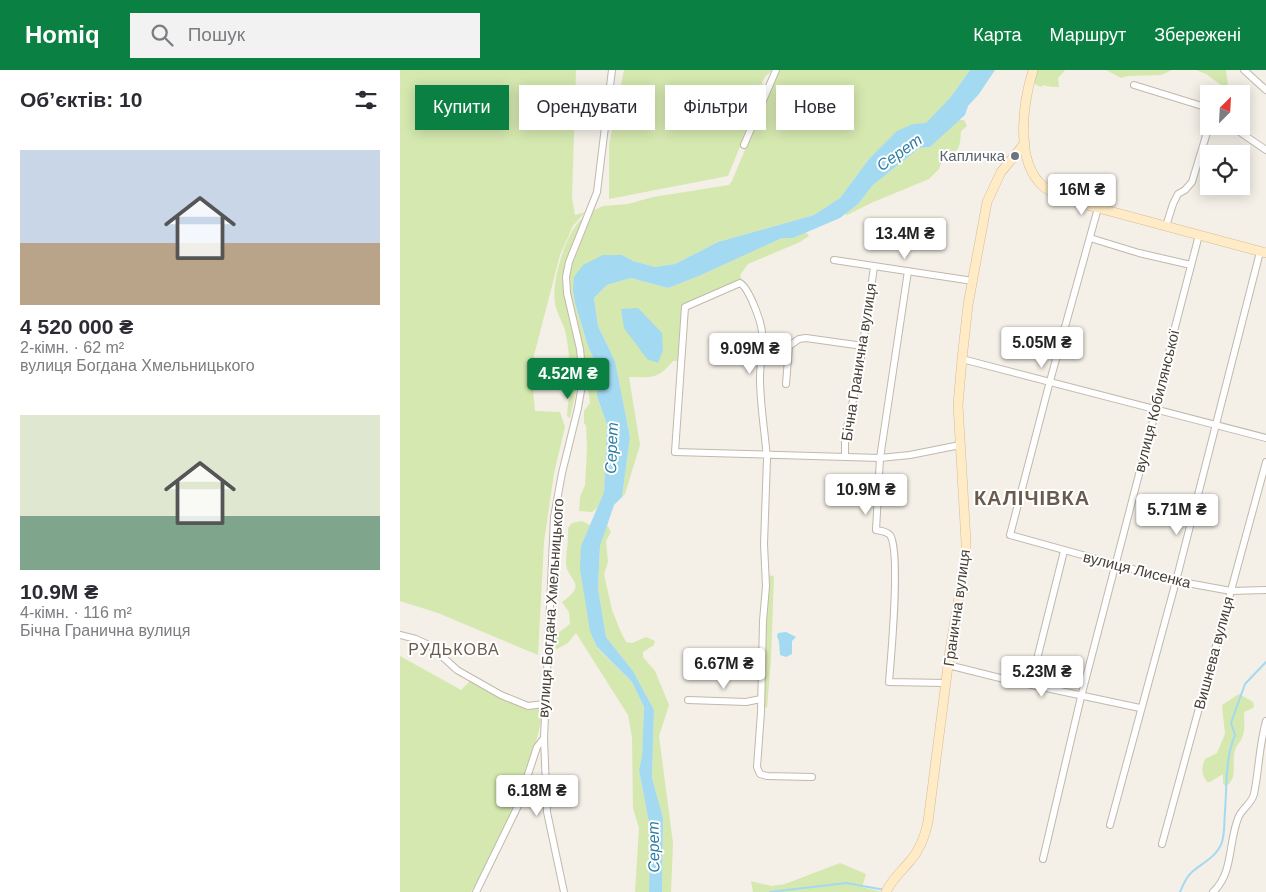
<!DOCTYPE html>
<html lang="uk">
<meta charset="utf-8">
<style>
:root{--surface:#fff;--page:#f2f2f3;--text:#2b2b33;--muted:#7c7c81;--accent:#0b8043}
body{margin:0;font-family:Arial,sans-serif;background:var(--page);color:var(--text);height:100vh;display:flex;flex-direction:column;font-size:19px;white-space:nowrap}
*{box-sizing:border-box;margin:0}
p{font-size:16px;color:var(--muted)}
.icon{flex:none;width:28px;height:28px;fill:none;stroke:currentColor;stroke-width:2;stroke-linecap:round;stroke-linejoin:round}
.map{position:relative;flex:1;overflow:hidden}
.panel{display:flex;flex-direction:column;background:var(--surface);width:400px}
.panel>*{flex:none}
.banner{position:absolute;left:15px;top:15px;width:475px;height:45px;display:flex;gap:10px}
.needle{width:32px;rotate:24deg}
.fabs{position:absolute;left:800px;top:15px;display:grid;gap:10px}
.fabs a{display:grid;place-items:center;width:50px;height:50px;border-radius:0px;background:var(--surface);box-shadow:0 2px 12px #0003;font-size:25px}
.price{position:absolute;translate:-50% -42px;padding:0 11px;border-radius:5px;background:#fff;color:#222;font-size:16px;line-height:32px;filter:drop-shadow(0 1px 2px #0008)}
.price::after{content:'';position:absolute;left:50%;top:30px;width:15px;height:11px;margin-left:-8px;background:inherit;clip-path:polygon(0 0,100% 0,50% 100%)}
.price.selected{background:var(--accent);color:#fff}
ul{padding:0;list-style:none}
li{display:grid;align-content:center;gap:10px;height:265px;padding:0 20px}
li span{display:grid;place-items:center;height:155px;border-radius:0px;color:#555}
li>.icon{margin-inline-start:auto}
span .icon{width:90px;height:90px;fill:#fffc;stroke-width:1}
li b{font-size:21px}
h2{display:flex;justify-content:space-between;align-items:center;height:60px;padding:0 20px;font-size:21px}
.tag{padding:0 18px;border-radius:0px;background:var(--surface);box-shadow:0 2px 12px #0003;font-size:18px;line-height:45px}
.tag.selected{background:var(--accent);color:#fff}
header{display:flex;align-items:center;gap:30px;box-sizing:border-box;height:70px;padding:0 25px;background:var(--accent);color:#fff}
header strong{font-size:24px}
nav{display:flex;gap:28px;margin-inline-start:auto;font-size:18px}
.search{width:350px;height:45px;background:var(--page);display:flex;align-items:center;gap:12px;box-sizing:border-box;padding:0 18px;border-radius:0px;color:var(--muted);font-size:19px}
main{display:flex;flex:1;min-height:0}
.map>svg:first-child{display:block}
.green{fill:#d5e8af}
.water{fill:#a3d9f1}
.lines{fill:none;stroke-linecap:round;stroke-linejoin:round}
.stream{stroke:#a3d9f1;stroke-width:2}
.street-casing{stroke:#c2b8ad;stroke-width:8}
.secondary-casing{stroke:#d4bd97;stroke-width:10}
.street{stroke:#fff;stroke-width:6}
.secondary{stroke:#ffebc6;stroke-width:9}
.worship-dot{fill:#6b7280;stroke:#fff;stroke-width:2}
.labels{text-anchor:middle;stroke-width:4;stroke-linejoin:round;paint-order:stroke}
.worship-label{font-size:15px;fill:#5b616d;stroke:#fff;text-anchor:end}
.street-label{font-size:15px;fill:#473e36;stroke:#fff}
.water-label{font-size:16px;font-style:italic;fill:#2b7ea4;stroke:#fff}
.neighbourhood-label{font-size:16px;letter-spacing:1px;fill:#6a5b4d;stroke:#fff}
.district-label{font-size:20px;font-weight:bold;letter-spacing:1px;fill:#6a5b4d;stroke:#fff}
</style>
<header>
<strong>Homiq</strong>
<div class="search"><svg class="icon" aria-label="search" viewBox="0 0 24 24"><circle cx="10" cy="10" r="6"/><path d="M15 15l6 6"/></svg>Пошук</div>
<nav><a>Карта</a><a>Маршрут</a><a>Збережені</a></nav>
</header>
<main>
<section class="panel">
<h2>Об’єктів: 10<svg class="icon" aria-label="filters" viewBox="0 0 24 24"><path d="M4 7h16M4 17h16"/><circle cx="9" cy="7" r="2"/><circle cx="15" cy="17" r="2"/></svg></h2>
<ul>
<li><span style="background:linear-gradient(#c9d6e8 60%,#b9a48a 0)"><svg class="icon" aria-label="home" viewBox="0 0 24 24"><path d="M3 11l9-7 9 7M6 9v11h12V9"/></svg></span><div><b>4 520 000 ₴</b><p>2-кімн. · 62 m²</p><p>вулиця Богдана Хмельницького</p></div></li>
<li><span style="background:linear-gradient(#dfe7d0 65%,#7fa58c 0)"><svg class="icon" aria-label="home" viewBox="0 0 24 24"><path d="M3 11l9-7 9 7M6 9v11h12V9"/></svg></span><div><b>10.9M ₴</b><p>4-кімн. · 116 m²</p><p>Бічна Гранична вулиця</p></div></li>
</ul>
</section>
<div class="map">
<svg width="866" height="822" viewBox="0 0 866 822">
<rect width="100%" height="100%" fill="#f4efe7"/>
<g class="green">
<path d="M 0,0 L 176,0 L 172,128 L 175,145 L 185,142 L 173,156 L 160,185 L 131,297 L 135,341 L 160,342 L 165,357 L 154,403 L 144,472 L 138,585 L 38,543 L 0,531 Z"/>
<path d="M 224,0 L 372,0 L 365,7 L 362,12 L 364,18 L 328,106 L 209,129 L 209,75 Z"/>
<path d="M 378,0 L 570,0 L 550,28 L 526,54 L 513,54 L 469,89 L 440,128 L 414,145 L 318,172 L 275,194 L 255,197 L 233,191 L 222,185 L 173,221 L 175,233 L 188,276 L 197,296 L 197,326 L 207,355 L 204,422 L 197,438 L 192,442 L 179,441 L 180,427 L 185,415 L 187,378 L 186,356 L 184,353 L 184,341 L 190,333 L 182,276 L 169,215 L 170,200 L 194,140 L 203,136 L 228,134 L 253,127 L 329,115 L 332,111 Z"/>
<path d="M 638,0 L 665,0 L 658,8 L 659,17 L 652,17 L 643,15 L 641,17 L 635,14 C 634,9 633,3 638,0 Z"/>
<path d="M 706,0 L 772,0 L 761,5 L 728,6 L 721,8 Z"/>
<path d="M 796,0 L 826,0 L 828,16 L 824,17 L 806,4 Z"/>
<path d="M 559,50 L 564,50 L 567,56 L 561,61 C 560,79 559,81 543,88 L 539,99 L 529,109 L 471,133 L 447,145 L 445,144 L 458,134 L 473,115 L 519,78 L 530,77 Z"/>
<path d="M 183,148 L 184,149 L 165,197 L 179,292 L 177,317 L 170,348 L 167,346 C 169,321 171,303 168,277 C 167,270 166,261 163,255 C 160,247 156,241 155,233 C 151,213 166,160 183,148 Z"/>
<path d="M 406,162 L 409,166 L 400,172 L 348,194 L 340,205 L 342,210 L 282,236 L 279,291 L 273,291 C 257,310 253,307 229,307 L 240,375 L 225,424 L 222,427 L 230,367 L 215,291 L 198,256 L 194,228 L 207,215 L 231,208 L 268,218 L 299,206 L 382,168 L 393,168 Z"/>
<path d="M 182,451 L 190,455 L 181,476 L 197,578 L 232,612 L 244,637 L 242,686 L 239,700 L 250,758 L 249,822 L 235,822 L 239,758 L 233,738 L 232,667 L 228,645 L 176,563 L 168,573 L 157,579 L 151,574 L 158,563 L 170,554 L 169,542 L 162,532 C 190,513 166,510 166,493 C 166,481 169,470 168,458 L 172,453 Z"/>
<path d="M 207,455 L 211,462 L 206,471 L 208,492 L 204,504 L 212,540 L 220,560 L 226,572 L 232,573 L 246,567 L 255,571 L 254,575 L 243,582 L 243,587 L 255,601 L 269,635 L 259,666 L 273,773 L 271,822 L 262,822 L 263,748 L 252,708 L 254,640 L 233,601 L 206,567 L 198,518 L 200,476 Z"/>
<path d="M 367,505 L 374,506 L 371,589 L 367,638 L 364,636 Z"/>
<path d="M 0,586 L 61,620 L 72,609 L 100,626 L 138,637 L 142,640 C 141,657 136,672 131,688 C 116,737 96,778 71,822 L 0,822 Z"/>
<path d="M 839,624 L 853,632 L 854,636 L 853,638 L 844,642 C 844,652 846,660 841,670 C 839,673 836,676 835,680 C 831,692 839,710 825,716 L 823,713 L 823,704 L 810,712 L 807,712 C 801,703 801,699 805,689 L 817,683 L 825,664 L 822,635 Z"/>
<path d="M 440,793 L 466,804 L 462,817 L 482,822 L 353,822 L 351,811 L 371,816 L 385,814 Z"/>
</g>
<g class="water">
<path d="M 570,0 L 595,0 L 579,24 L 568,36 L 565,45 L 530,77 L 519,78 L 473,115 L 458,134 L 440,148 L 393,168 L 382,168 L 299,206 L 268,218 L 231,208 L 207,215 L 194,228 L 198,256 L 215,291 L 230,367 L 222,427 L 214,435 L 200,476 L 198,518 L 206,567 L 233,601 L 254,640 L 252,708 L 263,748 L 262,822 L 249,822 L 250,758 L 239,700 L 242,686 L 244,637 L 232,612 L 197,577 L 190,561 L 180,499 L 181,476 L 204,422 L 207,355 L 197,326 L 197,296 L 188,276 L 175,233 L 173,221 L 174,207 L 183,195 L 203,185 L 222,185 L 233,191 L 255,197 L 275,194 L 318,172 L 414,145 L 440,128 L 469,89 L 497,61 L 513,54 L 526,53 L 550,28 Z"/>
<path d="M 238,238 L 262,263 L 263,280 L 258,293 L 247,289 L 224,258 L 221,239 Z"/>
<path d="M 386,562 L 396,567 L 392,571 L 392,584 L 386,587 L 380,585 L 379,572 L 377,566 L 378,563 Z"/>
</g>
<g class="lines">
<g class="stream">
<path d="M 370,822 L 446,813 L 485,820"/>
<path d="M 780,822 C 783,815 786,807 792,802 C 802,793 817,787 822,772 C 825,762 824,752 825,741 C 827,715 825,689 835,665 L 831,653 L 845,614 L 866,592"/>
</g>
<g class="street-casing">
<g id="street">
<path d="M 844,0 L 866,20"/>
<path d="M 734,15 L 802,36 L 809,40"/>
<path d="M 831,56 L 866,80"/>
<path d="M 344,75 L 376,0"/>
<path d="M 698,138 L 650,311 L 610,465 L 776,511 L 831,521 L 866,520"/>
<path d="M 766,156 L 773,134 L 778,124 L 785,120 L 792,112 L 809,56"/>
<path d="M 690,168 L 739,183 L 791,195"/>
<path d="M 434,190 L 573,211"/>
<path d="M 508,201 L 480,388 L 476,460 C 481,461 486,461 490,465 C 501,481 491,587 489,612 L 546,613"/>
<path d="M 562,289 L 866,368"/>
<path d="M 386,314 L 389,276 L 399,269 L 406,268 L 463,276"/>
<path d="M 445,387 L 445,364 L 449,351 L 461,288 L 474,197"/>
<path d="M 0,565 L 16,569 L 31,576 L 57,600 L 101,625 L 128,636 L 144,634"/>
<path d="M 548,595 L 604,609 L 740,638"/>
<path d="M 628,614 L 637,589 L 664,481"/>
<path d="M 288,630 L 346,632 L 361,629"/>
<path d="M 412,707 L 367,706 L 360,704 L 357,697 L 361,642 L 363,551 L 366,516 L 364,474 L 367,389 C 365,362 360,335 360,308 C 360,293 364,277 362,262 C 361,251 349,218 340,213 L 285,237 L 275,382 L 480,388 L 510,385 L 560,375"/>
<path d="M 710,755 L 776,511 L 860,182"/>
<path d="M 762,774 L 866,392"/>
<path d="M 643,789 L 681,627 L 756,339 L 774,261 L 799,165"/>
<path d="M 76,822 L 117,738 L 137,677 L 144,668"/>
<path d="M 164,822 L 147,742 L 144,668 L 154,447 L 162,403 L 178,338 L 183,309 L 180,279 L 167,223 L 166,207 L 169,192 L 197,122 L 212,0"/>
<path d="M 813,822 C 834,803 828,770 839,746 C 843,738 852,733 854,724 C 859,700 859,676 866,651"/>
</g>
</g>
<g class="secondary-casing">
<g id="secondary">
<path d="M 633,0 C 623,33 614,92 644,117 C 656,127 672,130 687,135 L 866,183"/>
<path d="M 486,822 C 492,809 501,802 510,791 C 519,781 525,766 528,752 L 550,580 L 566,486 L 566,472 L 558,335 L 562,289 L 568,235 L 587,132 L 601,102 L 625,73"/>
</g>
</g>
<use href="#street" class="street"/>
<use href="#secondary" class="secondary"/>
</g>
<circle class="worship-dot" cx="615" cy="86" r="5"/>
<g class="labels">
<g class="worship-label">
<text x="605" y="91">Капличка</text>
</g>
<g class="street-label">
<text transform="translate(459 292) rotate(-81)" y="5">Бічна Гранична вулиця</text>
<text transform="translate(757 331) rotate(-76)" y="5">вулиця Кобилянської</text>
<text transform="translate(737 500) rotate(14)" y="5">вулиця Лисенка</text>
<text transform="translate(151 538) rotate(-86)" y="5">вулиця Богдана Хмельницького</text>
<text transform="translate(557 538) rotate(-82)" y="5">Гранична вулиця</text>
<text transform="translate(814 583) rotate(-75)" y="5">Вишнева вулиця</text>
</g>
<g class="water-label">
<text transform="translate(499 82) rotate(-35)" y="6">Серет</text>
<text transform="translate(211 378) rotate(-88)" y="6">Серет</text>
<text transform="translate(253 777) rotate(-91)" y="6">Серет</text>
</g>
<g class="neighbourhood-label">
<text x="54" y="585">РУДЬКОВА</text>
</g>
<g class="district-label">
<text x="632" y="435">КАЛІЧІВКА</text>
</g>
</g>
</svg>
<div class="fabs">
<a><svg class="needle" viewBox="-14 -14 28 28"><path d="M0-13l5 13h-10z" fill="#e53935"/><path d="M0 13l5-13h-10z" fill="#7c7c81"/></svg></a>
<a><svg class="icon" aria-label="locate" viewBox="0 0 24 24"><circle cx="12" cy="12" r="6"/><path d="M12 2v4M12 18v4M2 12h4M18 12h4"/></svg></a>
</div>
<b class="price" style="left:682px;top:146px">16M ₴</b>
<b class="price" style="left:505px;top:190px">13.4M ₴</b>
<b class="price" style="left:642px;top:299px">5.05M ₴</b>
<b class="price" style="left:350px;top:305px">9.09M ₴</b>
<b class="price selected" style="left:168px;top:330px">4.52M ₴</b>
<b class="price" style="left:466px;top:446px">10.9M ₴</b>
<b class="price" style="left:777px;top:466px">5.71M ₴</b>
<b class="price" style="left:324px;top:620px">6.67M ₴</b>
<b class="price" style="left:642px;top:628px">5.23M ₴</b>
<b class="price" style="left:137px;top:747px">6.18M ₴</b>
<div class="banner">
<a class="tag selected">Купити</a>
<a class="tag">Орендувати</a>
<a class="tag">Фільтри</a>
<a class="tag">Нове</a>
</div>
</div>
</main>
